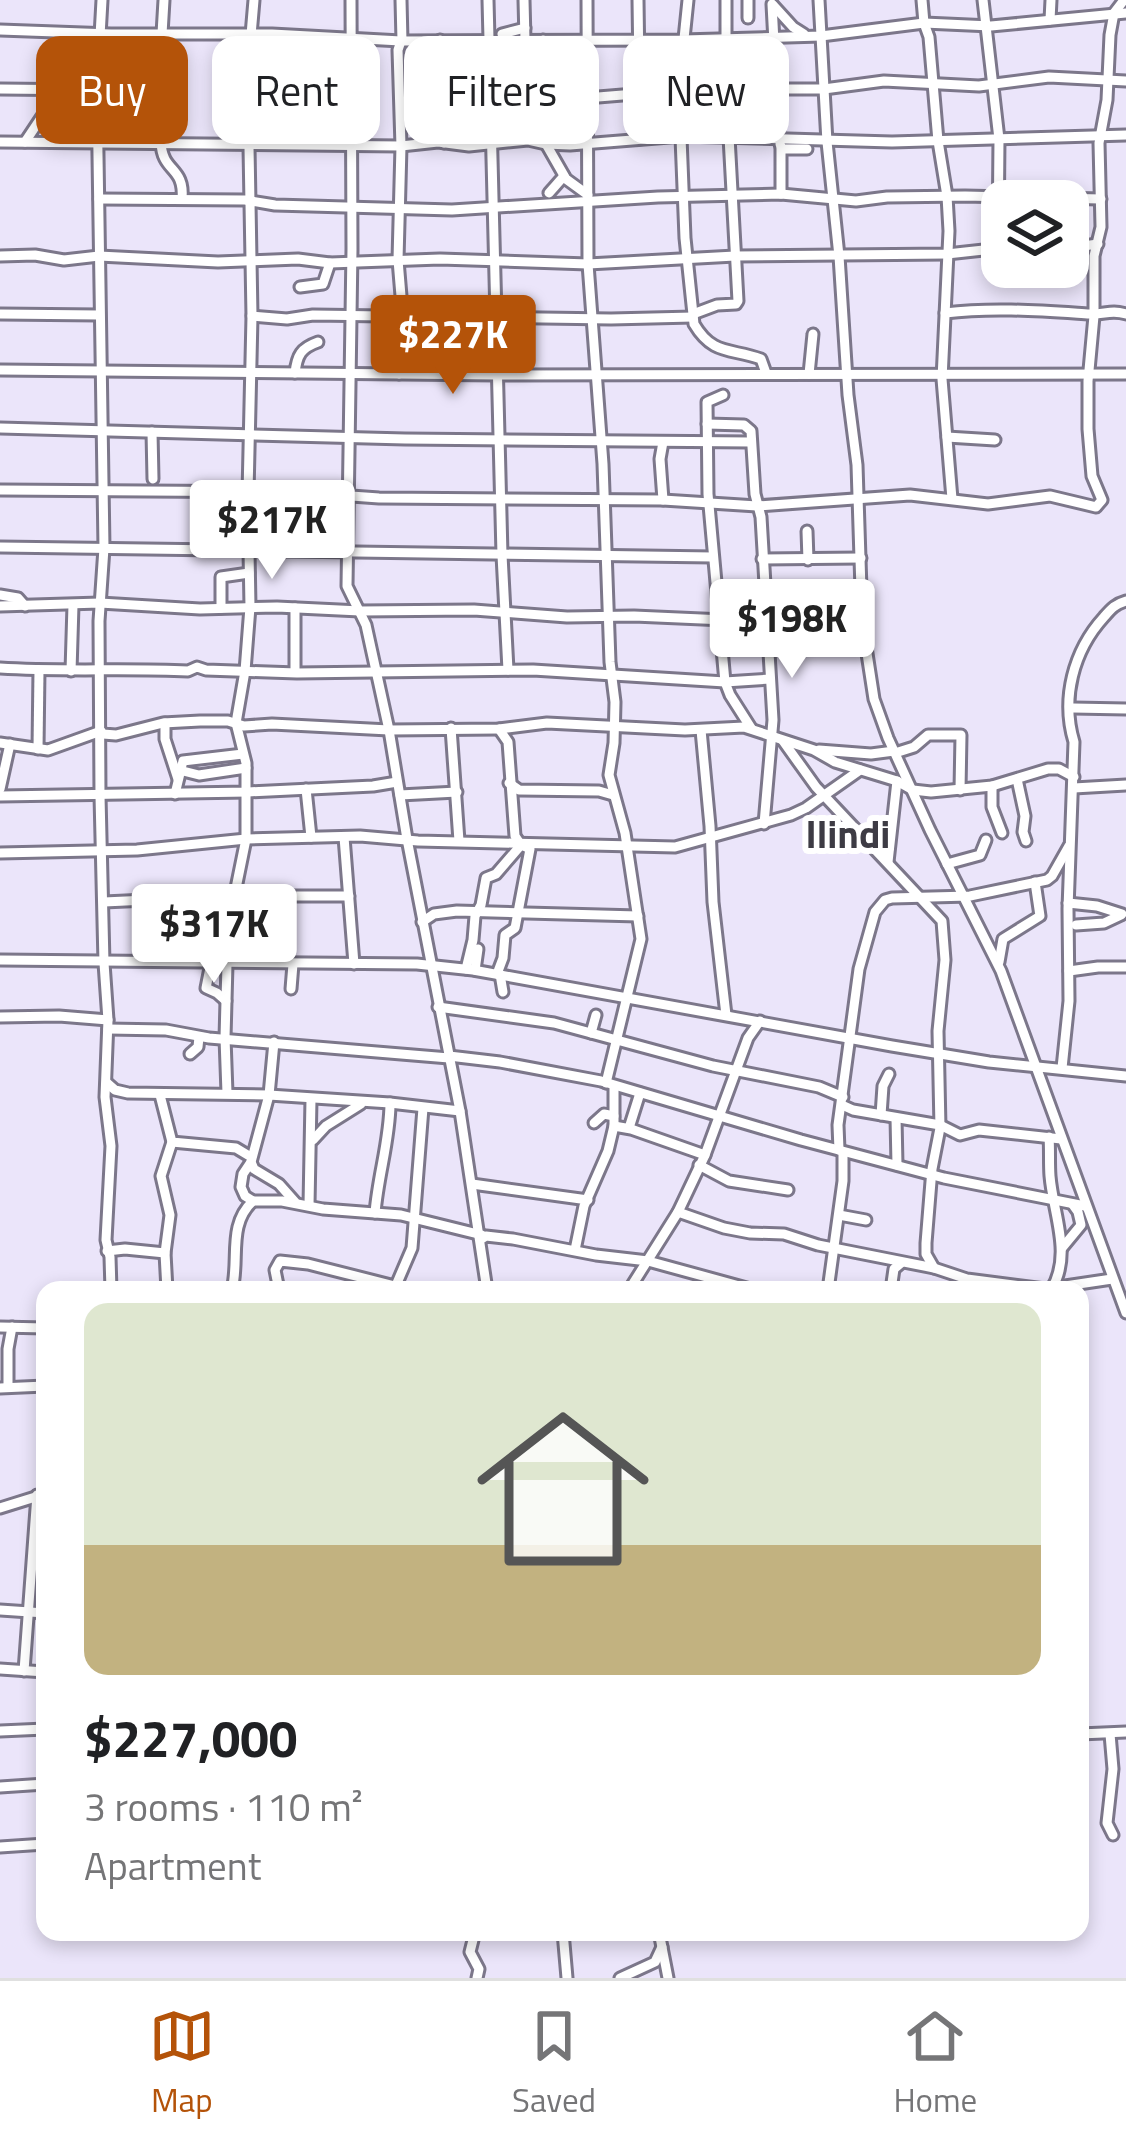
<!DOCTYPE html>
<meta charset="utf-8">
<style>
:root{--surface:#fff;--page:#f2f2f2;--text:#202124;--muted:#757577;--line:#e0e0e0;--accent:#b45309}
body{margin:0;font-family:"Titillium Web",sans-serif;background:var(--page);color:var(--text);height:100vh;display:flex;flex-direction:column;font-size:45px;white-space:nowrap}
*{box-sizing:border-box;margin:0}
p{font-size:39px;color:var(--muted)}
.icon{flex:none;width:66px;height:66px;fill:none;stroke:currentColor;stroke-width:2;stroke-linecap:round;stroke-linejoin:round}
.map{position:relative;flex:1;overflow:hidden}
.details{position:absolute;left:36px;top:1281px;width:1053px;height:660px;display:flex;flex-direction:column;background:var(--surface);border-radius:24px;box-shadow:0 6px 18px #0003}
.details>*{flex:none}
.hud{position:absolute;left:36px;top:36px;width:1056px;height:108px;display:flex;gap:24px}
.controls{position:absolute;left:981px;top:180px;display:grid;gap:24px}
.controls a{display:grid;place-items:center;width:108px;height:108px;border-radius:24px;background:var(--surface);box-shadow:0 6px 18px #0003;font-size:60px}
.price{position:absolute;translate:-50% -102px;padding:0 27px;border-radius:12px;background:#fff;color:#222;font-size:39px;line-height:78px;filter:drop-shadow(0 3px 6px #0008)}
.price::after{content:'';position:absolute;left:50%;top:72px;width:36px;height:27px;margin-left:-18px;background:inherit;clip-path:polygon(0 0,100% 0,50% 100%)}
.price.selected{background:var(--accent);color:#fff}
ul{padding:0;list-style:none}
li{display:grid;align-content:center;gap:24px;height:636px;padding:0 48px}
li+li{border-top:3px solid var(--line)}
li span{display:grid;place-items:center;height:372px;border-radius:24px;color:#555}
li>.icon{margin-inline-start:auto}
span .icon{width:216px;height:216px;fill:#fffc;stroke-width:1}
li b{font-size:51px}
.pill{padding:0 42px;border-radius:24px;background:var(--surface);box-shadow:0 6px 18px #0003;font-size:42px;line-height:108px}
.pill.selected{background:var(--accent);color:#fff}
.tab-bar{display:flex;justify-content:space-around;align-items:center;height:168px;border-top:3px solid var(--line);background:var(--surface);font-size:33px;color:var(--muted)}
.tab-bar a{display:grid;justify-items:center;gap:6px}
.tab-bar .selected{color:var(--accent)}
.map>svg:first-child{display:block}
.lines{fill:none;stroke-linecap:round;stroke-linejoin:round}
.minor-casing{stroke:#7c778a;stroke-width:15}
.minor{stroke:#fff;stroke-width:9}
.labels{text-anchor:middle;stroke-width:12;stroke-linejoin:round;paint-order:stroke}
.quarter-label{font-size:39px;font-weight:bold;fill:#3d3b44;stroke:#fff}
</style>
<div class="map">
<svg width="1126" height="1978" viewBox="0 0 1126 1978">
<rect width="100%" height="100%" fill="#ebe5fa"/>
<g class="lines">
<g class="minor-casing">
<g id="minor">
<path d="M 102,0 L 97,90 L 104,548 L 99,621 L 100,796 L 104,963 L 108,1020 L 105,1097 L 111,1146 L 106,1240 L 110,1257 L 111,1290"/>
<path d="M 351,0 L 352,249 L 347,586 L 366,625 L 389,730 L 407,839 L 460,1111 L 487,1290"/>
<path d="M 401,0 L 402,41"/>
<path d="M 488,0 L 502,555 L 508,670"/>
<path d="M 524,0 L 525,40"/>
<path d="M 587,0 L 588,264 L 603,464 L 610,662 L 615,702 L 614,743 L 609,775 L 625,833 L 641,939 L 606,1083"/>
<path d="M 638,0 L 640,139"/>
<path d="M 688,0 L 679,87 L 685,238 L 694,324 C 713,356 731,348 761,359 L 766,373"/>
<path d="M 748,0 L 748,18"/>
<path d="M 819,0 L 827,142 L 839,256 L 848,395 L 857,465 L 862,621 L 874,699 L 888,738 L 930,830 L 1001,971 L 1126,1313"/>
<path d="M 922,0 L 924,23 L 929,37 L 938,141 L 947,196 L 949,231 L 942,379 L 952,499"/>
<path d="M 983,0 L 999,139 L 998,248"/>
<path d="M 772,4 L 779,138"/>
<path d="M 773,5 L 793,27 L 804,34"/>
<path d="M 1050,20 L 1051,0"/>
<path d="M 0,30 L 111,34 L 272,34 L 401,41 L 682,40 L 821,36 L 924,23 L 991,26 L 1126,13"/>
<path d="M 162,34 L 164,0"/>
<path d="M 502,34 L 525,28"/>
<path d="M 251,35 L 254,0"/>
<path d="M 440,40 L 444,143"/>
<path d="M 543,40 L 545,97"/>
<path d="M 0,89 L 97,90"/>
<path d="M 443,96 L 586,98 L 659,92 L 702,94 L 767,89 L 824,89 L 884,81 L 979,86 L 1049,77 L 1126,81"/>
<path d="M 0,142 L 401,146 L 438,142 L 469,146 L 528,140 L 546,144 L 570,145 L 682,136 L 892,142 L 1126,135"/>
<path d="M 25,142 L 51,103 L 56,90"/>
<path d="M 161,142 C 162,173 185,166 182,199"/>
<path d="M 546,144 L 566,179 L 588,195"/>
<path d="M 780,144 L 782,149 L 807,149"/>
<path d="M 781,148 L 781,194"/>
<path d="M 549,193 L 564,176"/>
<path d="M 99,199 L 245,200 L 275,205 L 452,210 L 658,197 L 781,194 L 856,201 L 887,197 L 965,196 L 1101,199"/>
<path d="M 1068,248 L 1098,244"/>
<path d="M 0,256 L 35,255 L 64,260 L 99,256 L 218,262 L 298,259 L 330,263 L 440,259 L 588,264 L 735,256 L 947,254 L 1002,248"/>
<path d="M 300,287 L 323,284 L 330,263"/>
<path d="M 945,313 C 993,307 1042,311 1090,314 C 1104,315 1111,309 1126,314"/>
<path d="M 0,314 L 99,315"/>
<path d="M 693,314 L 717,305 L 736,304 L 738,301 L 726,82 L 726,0"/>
<path d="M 252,316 L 287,319 L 313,315 L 611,319 L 693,317"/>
<path d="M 0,370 L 498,375 L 1126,374"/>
<path d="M 295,373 C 297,355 301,348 318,342"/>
<path d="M 399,374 L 402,308 L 398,260 L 401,146 L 398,50 L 401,41"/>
<path d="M 809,374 L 813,334"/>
<path d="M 723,395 L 707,402 L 708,494 L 725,682 L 730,695 L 751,728"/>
<path d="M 707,424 L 744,425 L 751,431 L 755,494 L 761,517 L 773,720 L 764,824"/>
<path d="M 0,428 L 405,439 L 751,442"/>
<path d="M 152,432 L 153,479"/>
<path d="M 947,437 L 995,440"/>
<path d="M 0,490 L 296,492 L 379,498 L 663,500 L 757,506 L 910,495 L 988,504 L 1050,496 L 1096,507 L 1102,500 L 1092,476 L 1088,429 L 1088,381 L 1094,316 L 1094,256 L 1101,227 L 1099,143 L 1107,100 L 1110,35 L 1114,13 L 1124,0"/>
<path d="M 663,500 L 660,459 L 663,442"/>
<path d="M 225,514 L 230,524 L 248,524"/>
<path d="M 807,531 L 808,560"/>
<path d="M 0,547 L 713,557"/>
<path d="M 762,559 L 861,558"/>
<path d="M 0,595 L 18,598 L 25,606"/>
<path d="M 0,606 L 100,603 L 200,609 L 277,607 L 360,611 L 474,610 L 567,617 L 634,616 L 768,622 L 862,621"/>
<path d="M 221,608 L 221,577 L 249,573"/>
<path d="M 0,668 C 63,672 125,668 188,671 L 197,667 L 206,670 L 297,673 L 533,670 L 725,682 L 770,679"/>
<path d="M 71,671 L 73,605"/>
<path d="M 295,672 L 295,608"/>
<path d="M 1073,708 L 1126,709"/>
<path d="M 165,723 L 165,739 L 178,779"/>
<path d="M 451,728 L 459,841"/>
<path d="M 701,730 L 710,826 L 713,902 L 726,1015"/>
<path d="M 783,741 L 816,787 L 942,921 L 945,960 L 938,1031 L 940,1128 L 932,1169 L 926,1243 L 926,1254 L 934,1268"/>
<path d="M 0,743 L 48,750 L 101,731 L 103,734 L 116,735 L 163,723 L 200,721 L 228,721 L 244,726 L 272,724 L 389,730 L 499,729 L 547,723 L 685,730 L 744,727 L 814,750 L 835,762 L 897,781 L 913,790 L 931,792 L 992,786 L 1048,769 L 1059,769 L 1074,777"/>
<path d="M 38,749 L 39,670"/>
<path d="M 819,750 L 871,754 L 894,751"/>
<path d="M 895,753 L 914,747 L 928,735 L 961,735 L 960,790"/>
<path d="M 183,771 L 199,775 L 246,768"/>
<path d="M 1017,779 L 1025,816 L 1023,832 L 1026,841"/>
<path d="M 509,783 L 519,790 L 599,791 L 613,795"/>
<path d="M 992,786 L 992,807 L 1002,833"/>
<path d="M 1074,788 L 1126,785"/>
<path d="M 0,789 L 10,744"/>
<path d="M 306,789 L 311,837"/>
<path d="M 175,794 L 183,761 L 243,754"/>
<path d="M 400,795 L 457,792"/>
<path d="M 0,796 L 248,792 L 373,786 L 397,782"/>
<path d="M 344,837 L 354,964"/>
<path d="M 0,853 L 137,850 L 246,839 L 360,836 L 418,841 L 675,847 L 791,815 L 806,808 L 860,770"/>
<path d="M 888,862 L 897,781"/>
<path d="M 947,864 L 980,855 L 986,840"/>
<path d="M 104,902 L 233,896 L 349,896"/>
<path d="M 1068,903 L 1097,906 L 1122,914"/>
<path d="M 422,922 L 434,914 L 457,911 L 638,916"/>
<path d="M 1076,925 L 1104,923 L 1121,915"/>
<path d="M 0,960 L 417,964 L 473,970 L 892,1046 L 989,1062 L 1126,1076"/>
<path d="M 999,962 L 1003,939 L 1040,916 L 1035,882"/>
<path d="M 211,963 L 206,988 L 217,993 L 226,1001"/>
<path d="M 214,963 L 233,903 L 246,839 L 246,763 L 236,723 L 245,671 L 250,607 L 248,494 L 252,316 L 248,91 L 250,35"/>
<path d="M 466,969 L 473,940 L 475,916 L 481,905 L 486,878 L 496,874 L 521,845"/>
<path d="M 475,970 L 478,949"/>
<path d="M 1069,971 L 1098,967 L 1126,967"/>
<path d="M 497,974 L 503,958 L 505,935 L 515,928 L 530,849 L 521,845 L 515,836 L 508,742 L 499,729"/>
<path d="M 500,974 L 503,992"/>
<path d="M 291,989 L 293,964"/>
<path d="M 438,1007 L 554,1023 L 713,1066 L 819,1087 L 843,1097"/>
<path d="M 0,1017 L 59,1016 L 108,1020"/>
<path d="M 108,1029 L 166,1030 L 209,1038 L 449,1058"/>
<path d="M 591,1033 L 596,1015"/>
<path d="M 274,1042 L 269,1095 L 251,1162 L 254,1169 L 279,1184 L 295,1202"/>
<path d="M 190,1054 L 198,1047 L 199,1037"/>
<path d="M 449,1056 L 500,1062 L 601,1081 L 801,1140 L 944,1178 L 1085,1206"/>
<path d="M 1062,1068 L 1069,1001 L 1068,909 L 1074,742 C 1061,699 1073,651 1104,617 C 1111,609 1115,604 1126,601"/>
<path d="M 107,1083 L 115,1090 L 128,1093 L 269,1095 L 390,1103 L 460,1111"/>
<path d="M 227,1093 L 225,1038 L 227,964"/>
<path d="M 160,1095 L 172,1142 L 236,1148 L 251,1157"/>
<path d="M 842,1105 L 853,1110 L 940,1125 L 960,1135 L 979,1130 L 1061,1139"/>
<path d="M 881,1115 L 883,1086 L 889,1074"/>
<path d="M 896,1118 L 897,1165"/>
<path d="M 594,1123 L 604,1114 L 614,1116"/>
<path d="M 614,1126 L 631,1129 L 705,1155"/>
<path d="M 629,1128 L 640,1093"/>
<path d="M 1049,1137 C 1050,1150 1049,1163 1050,1176 C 1053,1214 1073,1255 1051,1290"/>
<path d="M 313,1140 L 326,1126 L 361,1104"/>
<path d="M 839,1150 L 838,1125 L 859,969 L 875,912 L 885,900 L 892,898 L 970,896 L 1047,880 L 1052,876 L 1069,846"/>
<path d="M 251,1162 L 243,1174 L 241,1187 L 245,1196 L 253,1201 L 282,1201 L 323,1209 L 401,1215 L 482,1235 L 483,1238 L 486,1236 L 513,1239 L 596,1255 L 648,1261 L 754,1290"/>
<path d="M 699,1165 L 729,1181 L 788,1190"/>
<path d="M 472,1184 L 588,1200"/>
<path d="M 309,1205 L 311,1099"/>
<path d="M 678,1212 L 724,1228 L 750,1233 L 784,1234 L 818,1245 L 934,1268 L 967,1279 L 1045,1289 L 1112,1279"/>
<path d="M 375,1213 C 378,1175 390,1140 390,1103"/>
<path d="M 839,1215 L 866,1220"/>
<path d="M 1062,1248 L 1081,1225 L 1078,1212 L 1073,1205"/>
<path d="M 575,1250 L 584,1206 L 608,1151 L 614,1126 L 614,1086"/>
<path d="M 107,1251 L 125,1249 L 165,1253"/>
<path d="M 167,1290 L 165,1253 L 170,1215 L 161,1176 L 172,1142"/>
<path d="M 232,1290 C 240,1259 227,1225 253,1201"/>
<path d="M 279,1290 L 275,1270 L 280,1261 L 308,1264 L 395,1286"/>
<path d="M 394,1290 L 412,1248 L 423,1108"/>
<path d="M 629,1290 L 678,1212 L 705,1155 L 748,1038 L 760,1021"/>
<path d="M 828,1290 L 843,1181 L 843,1152"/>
<path d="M 891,1290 L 894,1269 L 901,1263"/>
<path d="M 0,1327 L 45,1328"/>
<path d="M 8,1387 L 8,1349 L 12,1327"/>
<path d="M 0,1388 L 45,1386"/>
<path d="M 0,1508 L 45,1494"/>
<path d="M 0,1610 L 45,1613"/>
<path d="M 0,1669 L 45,1672"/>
<path d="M 24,1671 L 37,1495"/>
<path d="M 0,1731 L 45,1729"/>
<path d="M 1080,1734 L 1126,1732"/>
<path d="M 1110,1734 L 1113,1769 L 1107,1823 L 1113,1835"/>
<path d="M 0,1787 L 45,1784"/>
<path d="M 0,1847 L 45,1844"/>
<path d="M 475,1932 L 470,1952 L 479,1969 L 477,1978"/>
<path d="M 563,1932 L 567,1978"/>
<path d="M 659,1932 L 668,1978"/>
<path d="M 620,1978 L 655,1962 L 662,1947"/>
</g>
</g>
<use href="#minor" class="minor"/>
</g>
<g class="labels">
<g class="quarter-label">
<text x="848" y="848">Ilindi</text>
</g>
</g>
</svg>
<div class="controls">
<a><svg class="icon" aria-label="layers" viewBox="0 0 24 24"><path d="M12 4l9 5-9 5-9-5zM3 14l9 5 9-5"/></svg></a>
</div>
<b class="price selected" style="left:453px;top:397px">$227K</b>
<b class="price" style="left:272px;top:582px">$217K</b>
<b class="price" style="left:792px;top:681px">$198K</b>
<b class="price" style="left:214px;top:986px">$317K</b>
<div class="hud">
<a class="pill selected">Buy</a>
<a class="pill">Rent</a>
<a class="pill">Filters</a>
<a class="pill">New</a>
</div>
<section class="details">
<ul>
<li><span style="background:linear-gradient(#dfe7d0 65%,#c2b280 0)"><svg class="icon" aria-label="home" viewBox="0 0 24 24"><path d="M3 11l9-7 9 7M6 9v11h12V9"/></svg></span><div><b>$227,000</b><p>3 rooms · 110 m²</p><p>Apartment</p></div></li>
</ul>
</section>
</div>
<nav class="tab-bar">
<a class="selected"><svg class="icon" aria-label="map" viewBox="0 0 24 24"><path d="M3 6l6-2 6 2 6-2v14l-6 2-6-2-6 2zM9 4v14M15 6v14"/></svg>Map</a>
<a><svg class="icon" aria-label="saved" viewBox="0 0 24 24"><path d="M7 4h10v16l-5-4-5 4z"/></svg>Saved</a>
<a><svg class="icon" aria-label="home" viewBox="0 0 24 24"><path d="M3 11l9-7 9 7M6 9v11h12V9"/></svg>Home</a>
</nav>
